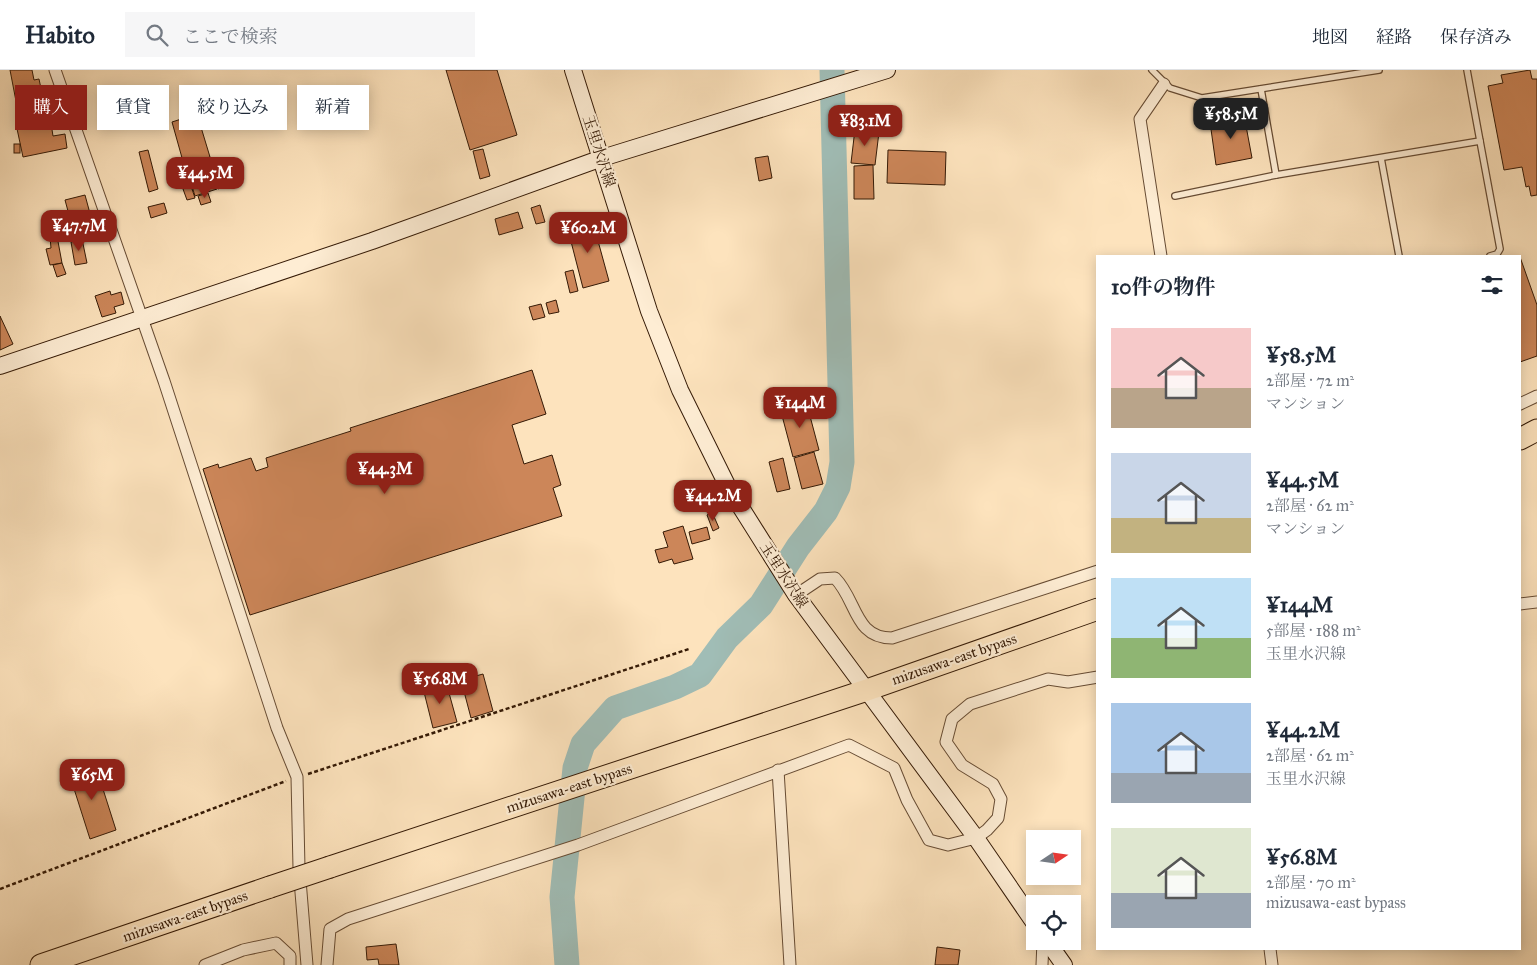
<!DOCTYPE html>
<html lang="ja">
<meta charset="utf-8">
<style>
:root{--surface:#fff;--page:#f6f6f7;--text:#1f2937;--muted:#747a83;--line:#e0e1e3;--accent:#8f2418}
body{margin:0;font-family:"IM FELL Great Primer","Noto Serif JP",serif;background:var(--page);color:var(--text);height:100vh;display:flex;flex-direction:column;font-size:19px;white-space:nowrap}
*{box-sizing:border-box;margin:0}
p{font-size:16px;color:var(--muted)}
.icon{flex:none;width:28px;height:28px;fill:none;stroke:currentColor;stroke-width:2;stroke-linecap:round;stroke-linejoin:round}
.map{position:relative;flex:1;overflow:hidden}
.details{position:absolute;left:1096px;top:185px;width:425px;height:695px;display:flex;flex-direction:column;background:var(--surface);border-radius:0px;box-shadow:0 2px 12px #0003}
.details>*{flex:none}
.top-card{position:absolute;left:15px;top:15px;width:475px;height:45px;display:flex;gap:10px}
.needle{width:32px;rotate:77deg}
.tools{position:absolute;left:1026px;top:760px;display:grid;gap:10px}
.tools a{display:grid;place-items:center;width:55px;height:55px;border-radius:0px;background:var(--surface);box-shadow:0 2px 12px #0003;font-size:25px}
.price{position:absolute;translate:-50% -42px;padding:0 11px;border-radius:10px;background:var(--accent);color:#fff;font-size:16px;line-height:32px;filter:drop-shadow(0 1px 2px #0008)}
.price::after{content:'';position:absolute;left:50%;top:30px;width:15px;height:11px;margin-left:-8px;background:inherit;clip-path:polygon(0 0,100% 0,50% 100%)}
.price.selected{background:#222;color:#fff}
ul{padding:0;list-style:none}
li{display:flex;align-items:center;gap:15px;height:125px;padding:0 15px}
li span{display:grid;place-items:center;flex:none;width:140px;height:100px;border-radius:0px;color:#555}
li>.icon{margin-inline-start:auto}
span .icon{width:60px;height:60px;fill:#fffc;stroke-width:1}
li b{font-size:21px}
h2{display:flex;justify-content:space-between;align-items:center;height:60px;padding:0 15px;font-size:21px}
.pill{padding:0 18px;border-radius:0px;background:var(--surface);box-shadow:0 2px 12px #0003;font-size:18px;line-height:45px}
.pill.selected{background:var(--accent);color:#fff}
header{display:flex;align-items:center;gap:30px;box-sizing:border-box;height:70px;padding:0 25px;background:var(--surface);border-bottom:1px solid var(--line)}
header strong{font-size:24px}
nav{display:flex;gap:28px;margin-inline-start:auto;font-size:18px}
.search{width:350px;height:45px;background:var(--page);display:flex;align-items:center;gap:12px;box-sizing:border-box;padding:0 18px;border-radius:0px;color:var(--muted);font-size:19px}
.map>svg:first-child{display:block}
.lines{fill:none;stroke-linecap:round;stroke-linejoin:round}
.river{stroke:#a0bdb6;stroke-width:25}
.building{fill:#cc8659;stroke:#351a06}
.lane-casing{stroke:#674c34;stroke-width:8}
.street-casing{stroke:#674c34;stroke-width:13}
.secondary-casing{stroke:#351a06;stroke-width:18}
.highway-casing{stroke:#351a06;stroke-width:23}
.path{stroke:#351a06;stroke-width:2.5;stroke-dasharray:4 2.5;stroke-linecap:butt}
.lane{stroke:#feedd4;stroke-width:5.5}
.street{stroke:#feedd4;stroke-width:11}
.secondary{stroke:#feedd4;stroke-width:16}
.highway{stroke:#fde3bd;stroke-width:21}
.highway-bridge-casing{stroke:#351a06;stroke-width:23;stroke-linecap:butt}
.highway-bridge{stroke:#fde3bd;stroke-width:21}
.labels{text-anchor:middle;stroke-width:4.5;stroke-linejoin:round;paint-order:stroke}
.street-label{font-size:15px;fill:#351a06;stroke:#feedd4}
</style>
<header>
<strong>Habito</strong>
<div class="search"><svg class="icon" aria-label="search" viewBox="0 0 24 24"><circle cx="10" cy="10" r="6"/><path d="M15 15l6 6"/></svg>ここで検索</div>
<nav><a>地図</a><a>経路</a><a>保存済み</a></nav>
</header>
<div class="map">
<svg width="1537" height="895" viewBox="0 0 1537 895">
<rect width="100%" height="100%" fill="#fde3bd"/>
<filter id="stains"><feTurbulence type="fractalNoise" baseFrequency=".004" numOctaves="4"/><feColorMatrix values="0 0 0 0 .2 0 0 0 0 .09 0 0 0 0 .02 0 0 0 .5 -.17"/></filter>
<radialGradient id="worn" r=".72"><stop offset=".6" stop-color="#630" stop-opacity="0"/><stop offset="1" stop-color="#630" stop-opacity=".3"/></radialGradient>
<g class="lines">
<path class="river" d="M 567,895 L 562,827 L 575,698 L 583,674 L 615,638 L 675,617 L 700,605 L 727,568 L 761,535 L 798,477 L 826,441 L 838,417 L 842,392 L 832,0"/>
</g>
<g class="building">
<path d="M 10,0 L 32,0 L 34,10 L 39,9 L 47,47 L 20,52 Z"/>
<path d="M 446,0 L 497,0 L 517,65 L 470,80 Z"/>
<path d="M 1530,0 L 1532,9 L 1537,9 L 1537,125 L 1531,126 L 1529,116 L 1526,117 L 1522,97 L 1504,100 L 1488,16 L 1503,13 L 1501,5 Z"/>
<path d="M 197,44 L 210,87 L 184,95 L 172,52 Z"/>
<path d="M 1244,45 L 1252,88 L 1216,95 L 1210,52 Z"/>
<path d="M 50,47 L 53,66 L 65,64 L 67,78 L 23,87 L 16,54 Z"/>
<path d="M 855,59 L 879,62 L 875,95 L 851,93 Z"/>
<rect x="14" y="74" width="6" height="9"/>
<path d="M 483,79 L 490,106 L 480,109 L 473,81 Z"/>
<path d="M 148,80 L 158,119 L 149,122 L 139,82 Z"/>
<path d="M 888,80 L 946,82 L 945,115 L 887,113 Z"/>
<path d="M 768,86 L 772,108 L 759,111 L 755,88 Z"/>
<path d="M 216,88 L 221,104 L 213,107 L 217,119 L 195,126 L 186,97 Z"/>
<path d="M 873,95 L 874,129 L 854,129 L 854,96 Z"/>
<path d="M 224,104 L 227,115 L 218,119 L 214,107 Z"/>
<path d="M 191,116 L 195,128 L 187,130 L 183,119 Z"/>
<path d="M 208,123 L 211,132 L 201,135 L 198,126 Z"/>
<path d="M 85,125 L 95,162 L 75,167 L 65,130 Z"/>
<path d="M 164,133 L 167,143 L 151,148 L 148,137 Z"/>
<path d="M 540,135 L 545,152 L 536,154 L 531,138 Z"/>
<path d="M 518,142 L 523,158 L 499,165 L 495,149 Z"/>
<path d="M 592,149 L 609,211 L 583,218 L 567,156 Z"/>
<path d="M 57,166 L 62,193 L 50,195 L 46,179 L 51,178 L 50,167 Z"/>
<path d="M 82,169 L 87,193 L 75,195 L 71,172 Z"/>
<path d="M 1520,187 L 1537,235 L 1537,286 L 1520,292 Z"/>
<path d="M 62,193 L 66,204 L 57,207 L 53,195 Z"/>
<path d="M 573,200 L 578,221 L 570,223 L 565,202 Z"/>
<path d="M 110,221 L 111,225 L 121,222 L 124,234 L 114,237 L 116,243 L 102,247 L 95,226 Z"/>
<path d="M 556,230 L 559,242 L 549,244 L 546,233 Z"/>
<path d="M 541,234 L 545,247 L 533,250 L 529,237 Z"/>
<path d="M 0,246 L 13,274 L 0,280 Z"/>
<path d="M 532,300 L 546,344 L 512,355 L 524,394 L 552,385 L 561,415 L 553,418 L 562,446 L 250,545 L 203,399 L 218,394 L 219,398 L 251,388 L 256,401 L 268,397 L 266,388 L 351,361 L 350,358 Z"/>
<path d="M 806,331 L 819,380 L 793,387 L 780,338 Z"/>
<path d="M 814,382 L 823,414 L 802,419 L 794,388 Z"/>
<path d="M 783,388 L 790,419 L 777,422 L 769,392 Z"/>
<path d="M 712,442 L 719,458 L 713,461 L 707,445 Z"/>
<path d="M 683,456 L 693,489 L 674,494 L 672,489 L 659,493 L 655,480 L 668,477 L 663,462 Z"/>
<path d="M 707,457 L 710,469 L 692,474 L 689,462 Z"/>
<path d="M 483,604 L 493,641 L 471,648 L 461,610 Z"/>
<path d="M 446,612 L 457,652 L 433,658 L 423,618 Z"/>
<path d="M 95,694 L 116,760 L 90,769 L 69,703 Z"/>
<path d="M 396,874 L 399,895 L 379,895 L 378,889 L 367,890 L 366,877 Z"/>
<path d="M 937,877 L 960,880 L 958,895 L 935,895 Z"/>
</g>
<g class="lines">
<g class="lane-casing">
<g id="lane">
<path d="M 1152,0 L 1170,18 L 1202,28 L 1379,0"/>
<path d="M 1261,19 L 1276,105 L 1480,71 L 1467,0"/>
<path d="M 1480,71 L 1500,179 L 1497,184 L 1490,186"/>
<path d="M 1381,88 L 1399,186"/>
<path d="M 1175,126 L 1276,105"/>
</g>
</g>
<g class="street-casing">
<g id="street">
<path d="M 55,0 L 164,311 L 277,658 L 297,707 L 299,798 L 307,895"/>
<path d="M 1161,186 L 1140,49 L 1164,14"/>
<path d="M 1520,334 L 1537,326"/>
<path d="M 796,525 L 820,509 L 835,508 C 857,530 854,568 892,568 L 1098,501"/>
<path d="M 1520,534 L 1537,532"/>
<path d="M 778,700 L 790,895"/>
<path d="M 1270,879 L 1272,895"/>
<path d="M 205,895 L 243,880 L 276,873 L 290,886 L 290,895"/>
<path d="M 327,895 L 330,859 L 348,849 L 578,775 L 849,675 L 894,698 L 907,730 L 929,770 L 948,775 L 976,768 L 987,760 L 998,748 L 1001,729 L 993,714 L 962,695 L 946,672 L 952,649 L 970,634 L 1048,609 L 1068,612 L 1098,607"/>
<path d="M 1042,895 L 1043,871"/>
</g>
</g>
<g class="secondary-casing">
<g id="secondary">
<path d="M 573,0 L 649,241 L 680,320 L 728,417 L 796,525 L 976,768 L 1035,854"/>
<path d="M 0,296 L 372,171 L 602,88 L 887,0"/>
<path d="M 1047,871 L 1064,895"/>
</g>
</g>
<g class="highway-casing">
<g id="highway">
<path d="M 1520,369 L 1537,360"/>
<path d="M 330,797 L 867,620 L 1098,539"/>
<path d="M 41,895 L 270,817"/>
</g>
</g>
<g class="path">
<path d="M 308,704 L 689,579"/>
<path d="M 0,819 L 286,711"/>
</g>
<use href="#lane" class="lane"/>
<use href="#street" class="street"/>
<use href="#secondary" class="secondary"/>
<use href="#highway" class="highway"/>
<g class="highway-bridge-casing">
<path id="highway-bridge" d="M 270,817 L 330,797"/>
</g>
<use href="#highway-bridge" class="highway-bridge"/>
</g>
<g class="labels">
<g class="street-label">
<text transform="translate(599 81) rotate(72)" y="5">玉里水沢線</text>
<text transform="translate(784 505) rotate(57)" y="5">玉里水沢線</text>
<text transform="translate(954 589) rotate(-19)" y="5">mizusawa-east bypass</text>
<text transform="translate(569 718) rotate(-18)" y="5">mizusawa-east bypass</text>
<text transform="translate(185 846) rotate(-19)" y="5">mizusawa-east bypass</text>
</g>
</g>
<rect width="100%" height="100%" filter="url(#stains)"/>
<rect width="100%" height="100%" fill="url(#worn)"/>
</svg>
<div class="tools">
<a><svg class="needle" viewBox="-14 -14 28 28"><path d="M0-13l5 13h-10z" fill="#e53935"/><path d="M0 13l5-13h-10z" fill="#747a83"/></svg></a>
<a><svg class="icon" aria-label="locate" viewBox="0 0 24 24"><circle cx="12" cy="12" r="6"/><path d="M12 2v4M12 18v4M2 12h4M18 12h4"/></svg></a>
</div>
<b class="price selected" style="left:1231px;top:70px">¥58.5M</b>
<b class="price" style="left:865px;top:77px">¥83.1M</b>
<b class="price" style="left:205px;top:129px">¥44.5M</b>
<b class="price" style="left:79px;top:182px">¥47.7M</b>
<b class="price" style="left:588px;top:184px">¥60.2M</b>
<b class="price" style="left:800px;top:359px">¥144M</b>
<b class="price" style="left:385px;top:425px">¥44.3M</b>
<b class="price" style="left:713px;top:452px">¥44.2M</b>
<b class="price" style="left:440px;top:635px">¥56.8M</b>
<b class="price" style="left:92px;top:731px">¥65M</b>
<div class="top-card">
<a class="pill selected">購入</a>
<a class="pill">賃貸</a>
<a class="pill">絞り込み</a>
<a class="pill">新着</a>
</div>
<section class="details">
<h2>10件の物件<svg class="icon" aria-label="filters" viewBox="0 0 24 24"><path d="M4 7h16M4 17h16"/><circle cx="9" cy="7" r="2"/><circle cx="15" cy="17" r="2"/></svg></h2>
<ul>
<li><span style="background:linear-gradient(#f6c9c9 60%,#b9a48a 0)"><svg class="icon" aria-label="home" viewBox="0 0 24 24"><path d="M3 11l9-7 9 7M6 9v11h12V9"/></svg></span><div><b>¥58.5M</b><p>2部屋 · 72 m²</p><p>マンション</p></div></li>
<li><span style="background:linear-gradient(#c9d6e8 65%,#c2b280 0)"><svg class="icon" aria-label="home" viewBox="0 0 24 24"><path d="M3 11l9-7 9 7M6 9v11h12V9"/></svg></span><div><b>¥44.5M</b><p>2部屋 · 62 m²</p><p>マンション</p></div></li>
<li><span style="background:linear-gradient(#bfe0f5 60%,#8fb573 0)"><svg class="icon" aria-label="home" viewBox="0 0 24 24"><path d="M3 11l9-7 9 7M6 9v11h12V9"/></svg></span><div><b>¥144M</b><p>5部屋 · 188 m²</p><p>玉里水沢線</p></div></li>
<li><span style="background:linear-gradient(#a9c7e8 70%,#9aa5b1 0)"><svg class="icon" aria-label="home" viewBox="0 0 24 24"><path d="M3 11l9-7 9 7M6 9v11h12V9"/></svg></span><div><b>¥44.2M</b><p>2部屋 · 62 m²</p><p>玉里水沢線</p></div></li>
<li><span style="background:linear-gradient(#dfe7d0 65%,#9aa5b1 0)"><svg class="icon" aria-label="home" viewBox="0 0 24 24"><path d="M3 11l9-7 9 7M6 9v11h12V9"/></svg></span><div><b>¥56.8M</b><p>2部屋 · 70 m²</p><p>mizusawa-east bypass</p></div></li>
</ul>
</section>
</div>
